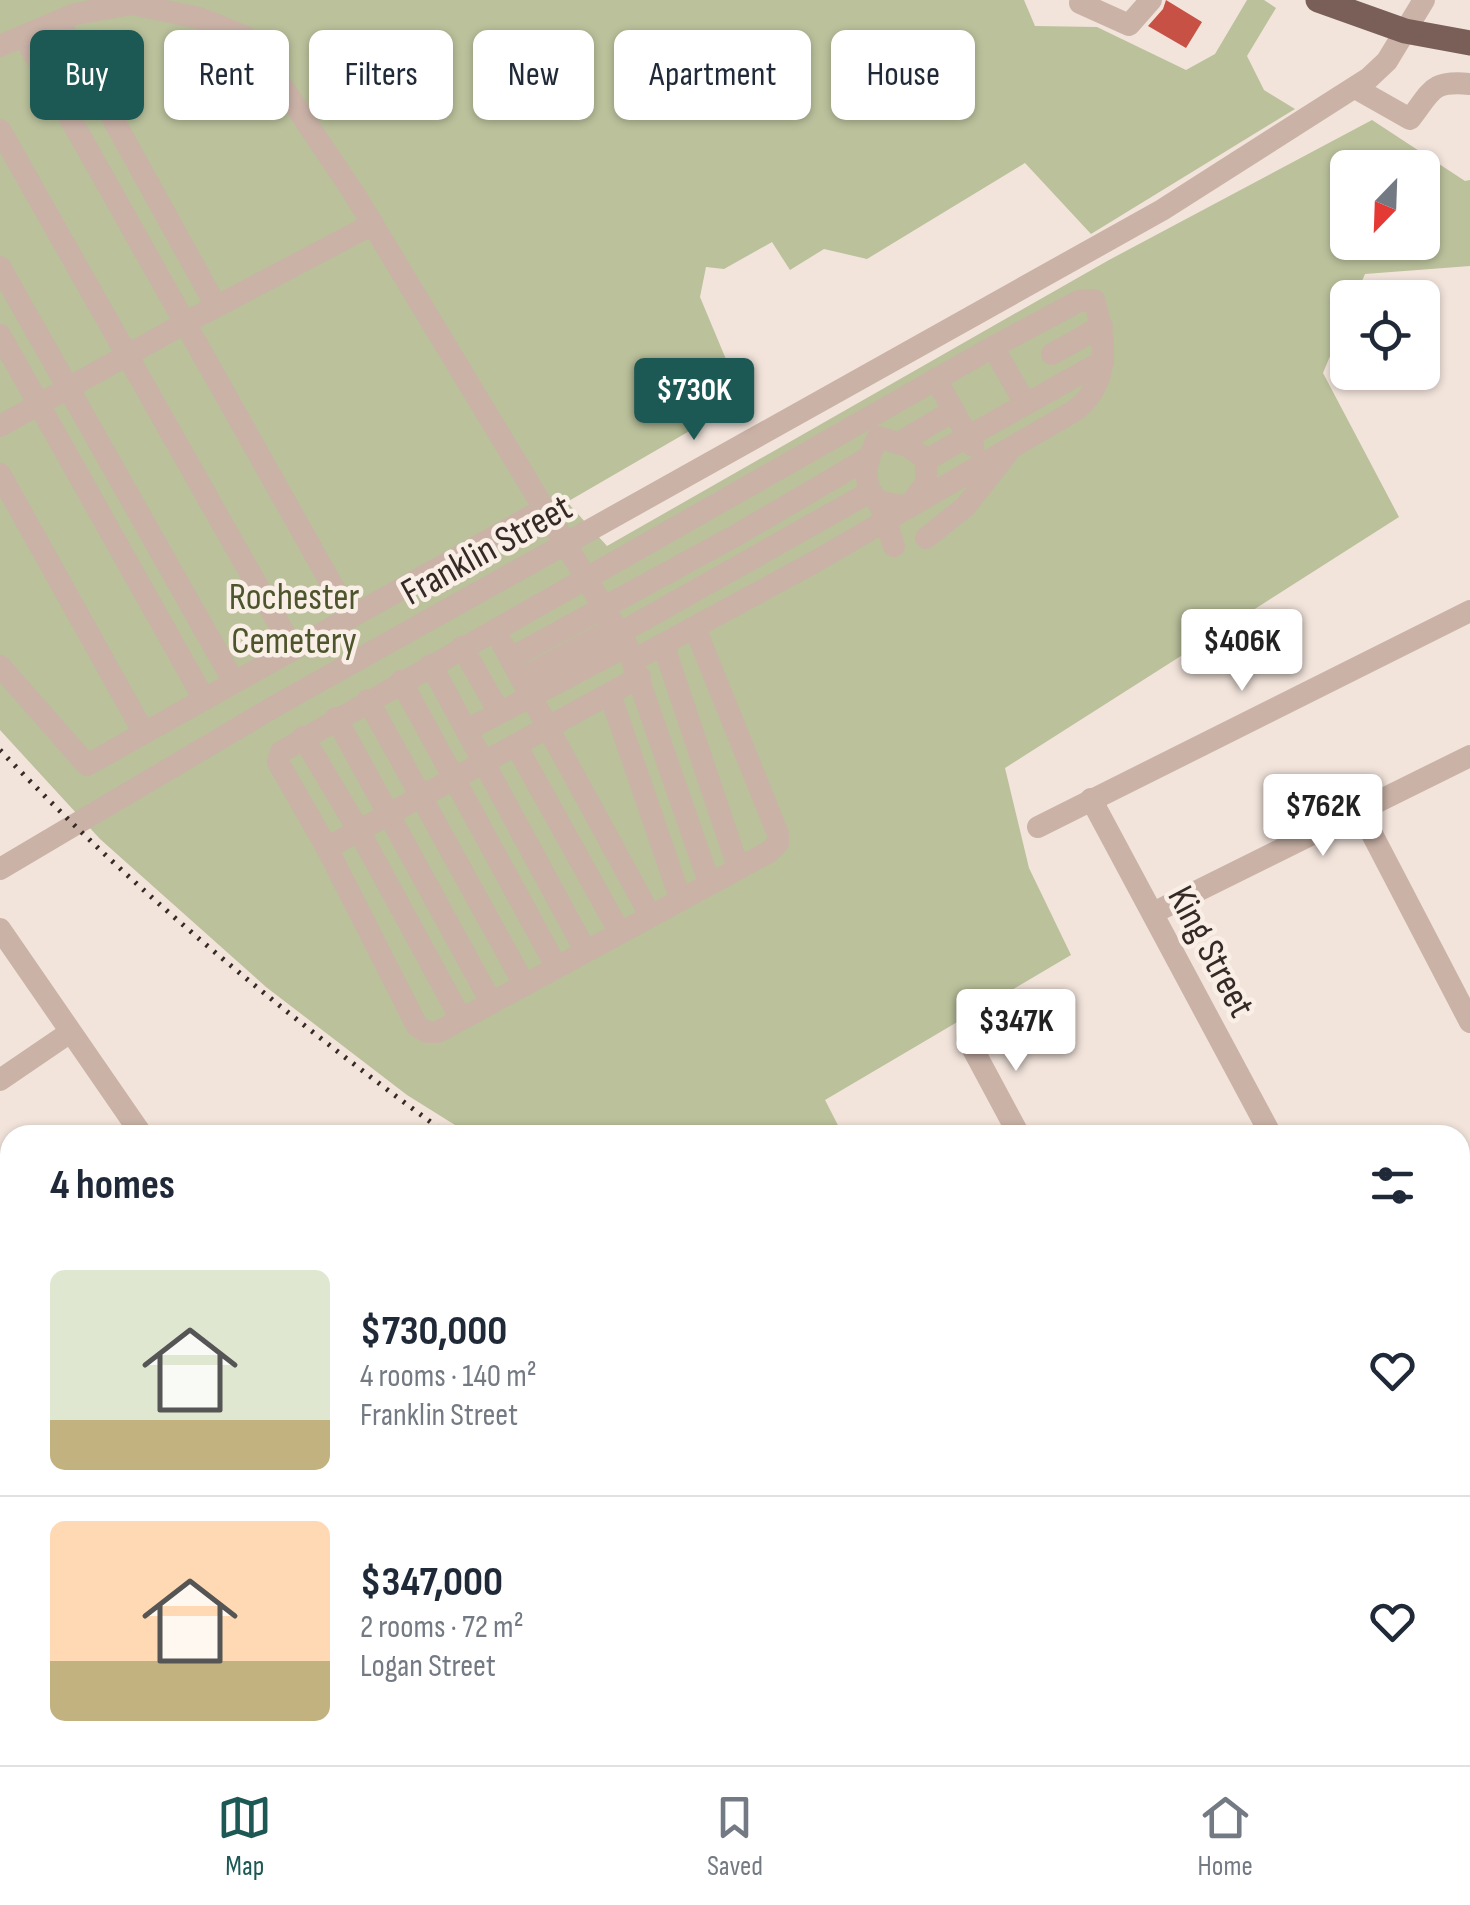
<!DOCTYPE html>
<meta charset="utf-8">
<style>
:root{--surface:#fff;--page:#f2f2f3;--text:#1f2937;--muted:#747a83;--line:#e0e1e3;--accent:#1c5854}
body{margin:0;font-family:"Sofia Sans Condensed",sans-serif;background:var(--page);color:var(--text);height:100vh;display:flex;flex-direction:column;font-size:38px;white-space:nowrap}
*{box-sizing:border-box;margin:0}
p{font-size:32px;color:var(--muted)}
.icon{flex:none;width:55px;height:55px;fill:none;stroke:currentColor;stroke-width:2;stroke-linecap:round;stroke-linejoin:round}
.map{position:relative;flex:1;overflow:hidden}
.sheet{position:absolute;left:0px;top:1125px;width:1470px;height:640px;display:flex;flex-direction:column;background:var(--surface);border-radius:30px 30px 0 0;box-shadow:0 2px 8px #0004}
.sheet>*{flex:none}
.hud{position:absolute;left:30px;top:30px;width:1410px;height:90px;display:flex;gap:20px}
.needle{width:65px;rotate:203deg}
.controls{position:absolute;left:1330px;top:150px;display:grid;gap:20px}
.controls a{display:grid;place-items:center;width:110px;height:110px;border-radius:15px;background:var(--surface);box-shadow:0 2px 8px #0004;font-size:50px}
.price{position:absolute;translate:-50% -85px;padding:0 22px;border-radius:10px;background:#fff;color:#222;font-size:32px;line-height:65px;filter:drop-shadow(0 2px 5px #0008)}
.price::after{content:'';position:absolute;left:50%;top:60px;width:30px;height:22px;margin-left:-15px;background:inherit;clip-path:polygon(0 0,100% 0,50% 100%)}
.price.active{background:var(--accent);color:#fff}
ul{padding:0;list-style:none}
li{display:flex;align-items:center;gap:30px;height:250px;padding:0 50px}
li+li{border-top:2px solid var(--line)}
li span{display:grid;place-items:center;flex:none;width:280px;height:200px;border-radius:15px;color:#555}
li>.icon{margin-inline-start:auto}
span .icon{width:120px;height:120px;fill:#fffc;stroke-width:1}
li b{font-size:42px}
h2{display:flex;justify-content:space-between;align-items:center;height:120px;padding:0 50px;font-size:42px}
.tag{padding:0 35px;border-radius:15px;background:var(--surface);box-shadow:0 2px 8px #0004;font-size:35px;line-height:90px}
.tag.active{background:var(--accent);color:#fff}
.dock{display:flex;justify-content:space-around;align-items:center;height:140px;border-top:2px solid var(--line);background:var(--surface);font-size:28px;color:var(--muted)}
.dock a{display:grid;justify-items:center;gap:5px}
.dock .active{color:var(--accent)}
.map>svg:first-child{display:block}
.green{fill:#bac19b;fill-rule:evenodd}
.building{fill:#c75144}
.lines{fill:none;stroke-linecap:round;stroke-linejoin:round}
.minor{stroke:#cab2a7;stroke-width:22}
.major{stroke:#795f58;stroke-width:25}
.rail{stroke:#362a27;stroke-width:5;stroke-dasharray:2.5 8;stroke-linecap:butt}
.labels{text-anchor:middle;stroke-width:9;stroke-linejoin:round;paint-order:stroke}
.street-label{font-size:38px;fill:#362a27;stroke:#faefe7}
.park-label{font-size:38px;fill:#4c552b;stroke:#faefe7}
</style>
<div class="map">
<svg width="1470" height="1765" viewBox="0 0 1470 1765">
<rect width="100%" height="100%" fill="#f2e4db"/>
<path class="green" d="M 0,0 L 1024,0 L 1035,26 L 1097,27 L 1186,70 L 1215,54 L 1247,0 L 1264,0 L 1276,8 L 1247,56 L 1264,90 L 1295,109 L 1091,234 L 1025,163 L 867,259 L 824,249 L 790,270 L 772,242 L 724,269 L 706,267 L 700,297 L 743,400 L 567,502 L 607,546 L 1109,260 L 1372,120 L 1465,181 L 1470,180 L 1470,266 L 1365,274 L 1355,297 L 1348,298 L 1347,315 L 1323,373 L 1399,517 L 1005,768 L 1029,868 L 1071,955 L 825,1100 L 843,1135 L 471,1135 L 407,1095 L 266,987 L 100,839 L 0,730 ZM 1348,168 L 1422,168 L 1422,242 L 1348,242 Z"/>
<path class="building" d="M 1166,0 L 1202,22 L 1186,48 L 1148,26 L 1163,9 Z"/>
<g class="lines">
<g class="minor">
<path d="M 1083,0 L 1080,3 L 1129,25 L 1151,0"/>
<path d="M 59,21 L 216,306"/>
<path d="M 24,36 L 350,617"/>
<path d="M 0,46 L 75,14 L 132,4 L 199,18 L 246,37 L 268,65 L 355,195 L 627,646 L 709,882"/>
<path d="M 1357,89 L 1410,119 C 1432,91 1431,80 1470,84"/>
<path d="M 0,130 L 293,649"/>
<path d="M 0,267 L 234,682"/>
<path d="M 0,335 L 204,699"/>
<path d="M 993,347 L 1025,403"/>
<path d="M 1052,354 L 1102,326"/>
<path d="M 936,379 L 973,446"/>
<path d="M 0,426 L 185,323 L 373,224"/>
<path d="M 878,437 L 910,447 L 926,460 L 926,483 L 911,504 L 900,506 L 877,501 C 859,478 867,461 878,437 Z"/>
<path d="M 899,443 L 953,411"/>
<path d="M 926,460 L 1103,361"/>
<path d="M 0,474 L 144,733"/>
<path d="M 881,508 L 894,546"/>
<path d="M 926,538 L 965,507 L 1006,455"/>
<path d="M 620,633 L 870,492"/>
<path d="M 663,644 L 738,867"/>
<path d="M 503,645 L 650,915"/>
<path d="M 462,647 L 499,712"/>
<path d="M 511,658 L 735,536 L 868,458"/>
<path d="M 634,660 L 811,564 L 1076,410 C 1111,382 1106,339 1094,300 L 1079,301 L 993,347 L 281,752 L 278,762 L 327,848 L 417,1026 L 427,1032 L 438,1032 L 769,852 L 778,843 L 778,834 L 695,628"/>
<path d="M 431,665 L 585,950"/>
<path d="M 0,666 L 87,765 L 544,509"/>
<path d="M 521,679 L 616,627"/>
<path d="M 401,681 L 556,966"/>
<path d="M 610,694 L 680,898"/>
<path d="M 368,700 L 524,984"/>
<path d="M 336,718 L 491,1002"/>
<path d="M 467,730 L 627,646"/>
<path d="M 303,737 L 359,831 L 461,1019"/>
<path d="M 516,745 L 619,931"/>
<path d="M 1091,799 L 1271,1135"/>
<path d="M 1360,811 L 1470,1022"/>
<path d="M 1038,827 L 1470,611"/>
<path d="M 327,848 L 640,677"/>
<path d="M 0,869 L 277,705 L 1162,210 L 1369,78 L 1387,61 L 1424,0"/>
<path d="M 1153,913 L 1470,756"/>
<path d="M 0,929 L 142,1135"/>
<path d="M 967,1038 L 1019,1135"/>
<path d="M 0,1080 L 69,1033"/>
<path d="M 10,1388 L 6,1422 L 10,1455"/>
<path d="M 1460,1458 L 1470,1453"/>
<path d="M 0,1549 L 10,1543"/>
<path d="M 583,1755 L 589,1765"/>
<path d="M 989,1755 L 993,1765"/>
<path d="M 1187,1755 L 1192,1765"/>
<path d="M 1385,1755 L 1396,1765"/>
<path d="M 94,1765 L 110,1755"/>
<path d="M 434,1765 L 450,1755"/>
<path d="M 842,1765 L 857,1755"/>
</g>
<path class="major" d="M 1318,0 L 1405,31 L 1470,43"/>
<g class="rail">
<path d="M 0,750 C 138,896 287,1016 448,1135"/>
<path d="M 1426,1755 L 1441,1765"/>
</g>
</g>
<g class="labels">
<g class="street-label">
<text transform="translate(486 549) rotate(-29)" y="13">Franklin Street</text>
<text transform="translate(1212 951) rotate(62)" y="13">King Street</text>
</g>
<g class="park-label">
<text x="294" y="609">Rochester<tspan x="294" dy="44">Cemetery</tspan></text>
</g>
</g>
</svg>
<div class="controls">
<a><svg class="needle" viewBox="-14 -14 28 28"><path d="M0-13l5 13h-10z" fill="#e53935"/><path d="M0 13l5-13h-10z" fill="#747a83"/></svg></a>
<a><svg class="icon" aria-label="locate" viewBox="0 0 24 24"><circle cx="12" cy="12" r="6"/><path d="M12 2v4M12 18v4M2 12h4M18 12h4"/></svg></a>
</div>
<b class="price active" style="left:694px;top:443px">$730K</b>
<b class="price" style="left:1242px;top:694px">$406K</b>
<b class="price" style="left:1323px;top:859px">$762K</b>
<b class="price" style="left:1016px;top:1074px">$347K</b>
<div class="hud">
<a class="tag active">Buy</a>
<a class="tag">Rent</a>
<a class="tag">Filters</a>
<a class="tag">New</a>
<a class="tag">Apartment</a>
<a class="tag">House</a>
</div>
<section class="sheet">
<h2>4 homes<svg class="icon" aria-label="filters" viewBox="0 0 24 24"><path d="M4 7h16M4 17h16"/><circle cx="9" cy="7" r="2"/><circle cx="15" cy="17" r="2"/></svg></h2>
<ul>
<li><span style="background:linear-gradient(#dfe7d0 75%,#c2b280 0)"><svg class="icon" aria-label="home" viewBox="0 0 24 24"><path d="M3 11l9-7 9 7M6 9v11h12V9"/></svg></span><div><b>$730,000</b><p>4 rooms · 140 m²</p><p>Franklin Street</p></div><svg class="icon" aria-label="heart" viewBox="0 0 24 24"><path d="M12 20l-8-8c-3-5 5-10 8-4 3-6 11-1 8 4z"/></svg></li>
<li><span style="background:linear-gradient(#ffd9b3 70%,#c2b280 0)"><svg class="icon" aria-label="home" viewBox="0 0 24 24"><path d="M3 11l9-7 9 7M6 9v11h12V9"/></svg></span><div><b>$347,000</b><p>2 rooms · 72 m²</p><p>Logan Street</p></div><svg class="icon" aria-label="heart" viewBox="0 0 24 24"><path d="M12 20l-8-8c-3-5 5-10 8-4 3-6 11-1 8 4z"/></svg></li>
</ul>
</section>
</div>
<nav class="dock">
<a class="active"><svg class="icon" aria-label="map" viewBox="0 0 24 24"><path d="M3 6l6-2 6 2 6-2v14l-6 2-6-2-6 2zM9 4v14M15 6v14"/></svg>Map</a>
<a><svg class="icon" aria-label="saved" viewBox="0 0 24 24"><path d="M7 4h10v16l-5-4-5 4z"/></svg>Saved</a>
<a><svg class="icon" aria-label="home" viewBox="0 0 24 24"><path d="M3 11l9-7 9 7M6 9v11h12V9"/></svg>Home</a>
</nav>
